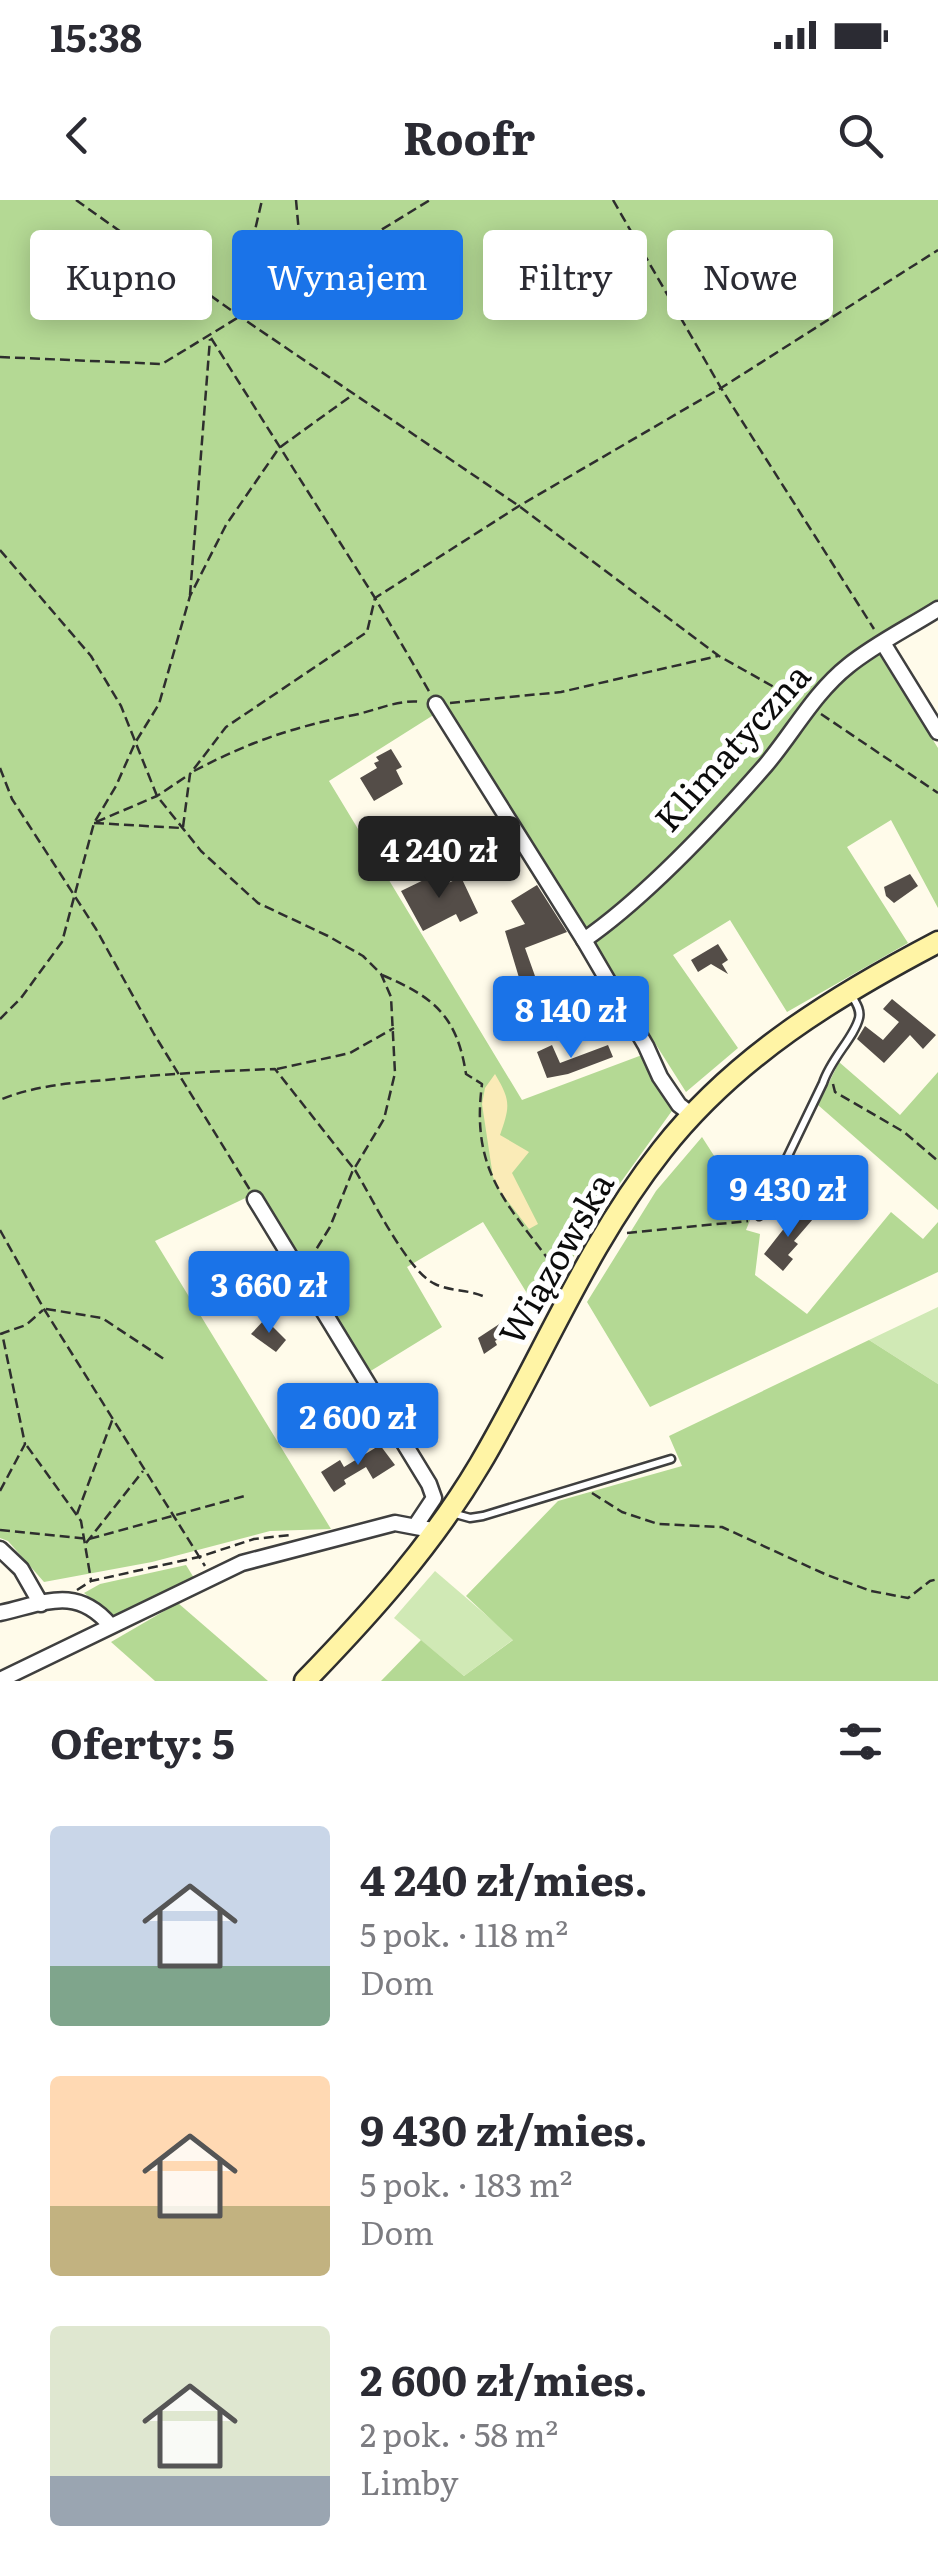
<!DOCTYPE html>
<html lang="pl">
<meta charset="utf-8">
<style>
:root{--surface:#fff;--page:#f7f7f7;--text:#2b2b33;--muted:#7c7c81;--accent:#1a73e8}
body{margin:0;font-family:Literata,serif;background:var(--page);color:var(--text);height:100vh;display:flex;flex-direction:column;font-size:38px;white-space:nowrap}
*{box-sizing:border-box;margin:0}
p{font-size:32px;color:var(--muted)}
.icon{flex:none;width:55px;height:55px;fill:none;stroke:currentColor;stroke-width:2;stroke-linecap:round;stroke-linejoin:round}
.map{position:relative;height:1481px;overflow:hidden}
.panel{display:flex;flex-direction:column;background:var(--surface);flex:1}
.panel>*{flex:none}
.hud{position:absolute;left:30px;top:30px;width:880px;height:90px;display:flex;gap:20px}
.price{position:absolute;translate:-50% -85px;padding:0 22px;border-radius:10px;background:var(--accent);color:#fff;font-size:32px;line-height:65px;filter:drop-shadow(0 2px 5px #0008)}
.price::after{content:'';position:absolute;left:50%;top:60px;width:30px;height:22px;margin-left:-15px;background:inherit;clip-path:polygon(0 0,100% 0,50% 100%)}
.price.on{background:#222;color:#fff}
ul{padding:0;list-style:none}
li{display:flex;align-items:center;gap:30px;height:250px;padding:0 50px}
li span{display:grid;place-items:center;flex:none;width:280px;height:200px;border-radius:10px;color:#555}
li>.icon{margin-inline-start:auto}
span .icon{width:120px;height:120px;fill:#fffc;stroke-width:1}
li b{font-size:42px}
h2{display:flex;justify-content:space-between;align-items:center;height:120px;padding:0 50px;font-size:42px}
.chip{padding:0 35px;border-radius:10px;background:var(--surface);box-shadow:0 5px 25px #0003;font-size:35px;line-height:90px}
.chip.on{background:var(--accent);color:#fff}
.status{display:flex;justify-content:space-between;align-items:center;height:70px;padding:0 50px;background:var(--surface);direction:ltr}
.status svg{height:28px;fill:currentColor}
header{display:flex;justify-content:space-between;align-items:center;height:130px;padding:0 50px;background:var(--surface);font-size:45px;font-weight:700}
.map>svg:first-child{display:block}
.green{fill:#d0e9b5}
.forest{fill:#b4d994}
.sand{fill:#faebb7}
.building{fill:#544d48}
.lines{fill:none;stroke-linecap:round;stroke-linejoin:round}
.service-casing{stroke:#3f3f3f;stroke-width:11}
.minor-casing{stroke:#3f3f3f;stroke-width:19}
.secondary-casing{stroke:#2e2e2e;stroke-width:25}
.path{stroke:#2e2e2e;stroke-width:2.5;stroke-dasharray:10 5;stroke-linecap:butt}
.service{stroke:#fff;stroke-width:6}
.minor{stroke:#fff;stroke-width:14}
.secondary{stroke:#fff4a5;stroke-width:20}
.labels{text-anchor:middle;stroke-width:10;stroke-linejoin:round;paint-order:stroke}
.street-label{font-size:35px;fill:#0c0c0c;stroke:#fff}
</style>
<div class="status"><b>15:38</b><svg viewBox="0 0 49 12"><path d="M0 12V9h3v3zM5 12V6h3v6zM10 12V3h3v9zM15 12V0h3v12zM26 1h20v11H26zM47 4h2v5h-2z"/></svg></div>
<header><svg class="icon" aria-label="back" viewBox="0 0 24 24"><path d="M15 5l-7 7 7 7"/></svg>Roofr<svg class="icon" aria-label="search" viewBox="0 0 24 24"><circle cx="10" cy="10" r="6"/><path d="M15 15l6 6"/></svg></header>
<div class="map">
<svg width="938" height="1481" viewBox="0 0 938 1481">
<rect width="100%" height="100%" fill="#fffbea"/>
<g class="green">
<path d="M 938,1107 L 938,1184 L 869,1140 Z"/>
<path d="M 435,1371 L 514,1439 L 464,1476 L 394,1418 Z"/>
</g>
<g class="forest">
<path d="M 0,0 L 938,0 L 938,403 L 872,443 L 938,548 L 938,708 L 891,620 L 847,647 L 908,743 L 787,812 L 730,720 L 673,755 L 738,848 L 686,892 L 443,509 L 329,581 L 522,900 L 642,855 L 674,908 L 593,1021 L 541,1116 L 483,1022 L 407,1067 L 442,1127 L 369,1172 L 260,991 L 155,1041 L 331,1329 L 270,1331 L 152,1362 L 44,1382 L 8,1341 L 0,1338 Z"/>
<path d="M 839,862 L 900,915 L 938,872 L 938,1010 L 818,905 Z"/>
<path d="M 702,937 L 752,1015 L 746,1030 L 760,1034 L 755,1075 L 807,1114 L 891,1012 L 923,1039 L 938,1022 L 938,1072 L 650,1207 L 587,1102 L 656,991 Z"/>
<path d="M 869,1140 L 938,1184 L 938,1481 L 381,1481 L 421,1440 L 464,1476 L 513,1440 L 466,1396 L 558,1301 L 682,1266 L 669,1236 Z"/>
<path d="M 186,1365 L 194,1378 L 113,1416 L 84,1393 L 100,1384 Z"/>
<path d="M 178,1403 L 268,1481 L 155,1481 L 111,1442 Z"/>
</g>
<path class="sand" d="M 495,874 C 511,901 510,906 500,935 L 529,952 L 512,973 L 538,1024 L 529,1029 L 500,991 L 493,977 L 482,904 L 485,888 Z"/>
<g class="building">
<path d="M 391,549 L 402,567 L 396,570 L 403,584 L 374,601 L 360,578 L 377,568 L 374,563 L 379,561 L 376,557 Z"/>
<path d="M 436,674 L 442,686 L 461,677 L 478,713 L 460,722 L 456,714 L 423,731 L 401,691 Z"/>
<path d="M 910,674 L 918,686 L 894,703 L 886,696 L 884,687 Z"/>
<path d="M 537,685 L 567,732 L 525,748 L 535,776 L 520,781 L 505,731 L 525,724 L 511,701 Z"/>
<path d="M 718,744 L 728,760 L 722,764 L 728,774 L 711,764 L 698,772 L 691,760 Z"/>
<path d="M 892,799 L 936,835 L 923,849 L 910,835 L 884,863 L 857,839 L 865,826 L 883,840 L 899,822 L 883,809 Z"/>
<path d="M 552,845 L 560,863 L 608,845 L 613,857 L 568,874 L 547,878 L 537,852 Z"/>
<path d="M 800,1008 L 813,1019 L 794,1041 L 798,1044 L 788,1055 L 793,1059 L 783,1071 L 764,1054 Z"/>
<path d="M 260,1070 L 267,1082 L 232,1104 L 224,1092 Z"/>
<path d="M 522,1109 L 529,1122 L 495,1141 L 497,1145 L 484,1154 L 478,1138 Z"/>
<path d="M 265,1119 L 286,1140 L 276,1152 L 251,1134 Z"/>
<path d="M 380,1245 L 395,1265 L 373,1279 L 366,1267 L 344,1280 L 346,1284 L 334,1292 L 331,1288 L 321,1272 L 340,1260 L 344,1267 Z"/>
</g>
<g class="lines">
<g class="service-casing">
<g id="service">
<path d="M 759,1016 L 823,883 C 831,858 854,838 859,818 C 861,810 856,803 852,796"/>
<path d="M 452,1313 L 470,1318 L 483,1316 L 671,1259"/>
</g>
</g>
<g class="minor-casing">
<g id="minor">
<path d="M 883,443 L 938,532"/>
<path d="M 436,504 L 584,740 L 646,846 L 660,877 L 679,905 L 692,915"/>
<path d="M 584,740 C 646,697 715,623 765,566 C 793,533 814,493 848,466 C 875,444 908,428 938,409"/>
<path d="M 255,999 L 429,1284 L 434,1298 L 416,1325"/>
<path d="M 0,1349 L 21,1369 L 41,1404"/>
<path d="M 0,1413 C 45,1403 76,1385 110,1425"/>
<path d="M 0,1480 L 242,1363 L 395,1323 L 437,1331"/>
</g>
</g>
<g class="secondary-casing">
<path id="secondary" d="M 305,1481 C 371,1413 432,1345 480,1264 C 542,1159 586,1046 662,950 C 735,857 835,796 938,742"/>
</g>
<g class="path">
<path d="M 76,0 L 242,118 L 519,306 L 719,456 L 797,500"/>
<path d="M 296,0 L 303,78"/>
<path d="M 613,0 L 721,188 L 874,429"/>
<path d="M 242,116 L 246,69 L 262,0"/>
<path d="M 211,138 L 375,398 L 430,493"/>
<path d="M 0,157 L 162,164 L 430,0"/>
<path d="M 0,350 L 91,456 L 121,506 L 157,596 L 201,651 L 258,703 L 328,736 L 363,756 L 381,774 L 391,797 L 395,873 L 384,919 L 354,969 L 275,869 C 218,871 162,874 106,880 C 71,883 32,886 0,900"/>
<path d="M 190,395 L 210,139"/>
<path d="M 450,503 L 561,492 L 718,456"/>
<path d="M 821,514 L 938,593"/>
<path d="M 0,568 L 12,599 L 96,729 L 154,834 L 250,990"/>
<path d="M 194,571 C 249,542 293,527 354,515 C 378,510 398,499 422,502"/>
<path d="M 96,622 L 157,596 L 187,576"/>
<path d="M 94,623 L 181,628"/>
<path d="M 183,627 L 190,574 L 226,527 L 367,432 L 375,398 L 519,306 L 721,188 L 938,50"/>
<path d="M 382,775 C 434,797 457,816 466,874 L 482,884 C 471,969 504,1000 551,1063 L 564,1067"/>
<path d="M 0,819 L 21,798 L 62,742 L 94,623 L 116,586 L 135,543 L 159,504 L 190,396 L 226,325 L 279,248 L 351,196"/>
<path d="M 277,869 L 350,853 L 394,828"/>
<path d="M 833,884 L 835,892 L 904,932 L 938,961"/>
<path d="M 355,970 C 372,998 408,1072 435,1084 C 452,1092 470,1089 487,1098"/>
<path d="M 0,1030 L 44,1109 L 205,1366"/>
<path d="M 627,1033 L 748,1021"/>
<path d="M 309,1061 L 330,1027 L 353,970"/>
<path d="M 46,1109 L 102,1118 L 164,1159"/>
<path d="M 0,1134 L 26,1125 L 43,1110"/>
<path d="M 27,1246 L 81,1321 L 91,1380"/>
<path d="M 0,1291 L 25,1244 L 2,1133"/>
<path d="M 592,1293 L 622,1312 L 658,1324 L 722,1327 L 827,1375 L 871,1391 L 908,1398 L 930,1381 L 938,1379"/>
<path d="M 77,1314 L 113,1218"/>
<path d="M 0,1330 L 89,1339 L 248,1295"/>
<path d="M 86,1343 L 143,1271"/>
<path d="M 77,1390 L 91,1381 L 199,1357 L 254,1339 L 290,1335"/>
</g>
<use href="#service" class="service"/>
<use href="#minor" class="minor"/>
<use href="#secondary" class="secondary"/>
</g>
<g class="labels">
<g class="street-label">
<text transform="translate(733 548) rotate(-48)" y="12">Klimatyczna</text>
<text transform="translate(557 1059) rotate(-60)" y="12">Wiązowska</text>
</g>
</g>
</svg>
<b class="price on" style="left:439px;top:701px">4 240 zł</b>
<b class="price" style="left:571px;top:861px">8 140 zł</b>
<b class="price" style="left:788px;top:1040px">9 430 zł</b>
<b class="price" style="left:269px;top:1136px">3 660 zł</b>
<b class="price" style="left:358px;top:1268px">2 600 zł</b>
<div class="hud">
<a class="chip">Kupno</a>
<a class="chip on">Wynajem</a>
<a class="chip">Filtry</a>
<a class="chip">Nowe</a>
</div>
</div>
<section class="panel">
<h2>Oferty: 5<svg class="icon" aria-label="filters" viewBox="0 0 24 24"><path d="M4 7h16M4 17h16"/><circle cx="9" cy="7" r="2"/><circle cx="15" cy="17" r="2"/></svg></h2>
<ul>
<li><span style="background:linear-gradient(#c9d6e8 70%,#7fa58c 0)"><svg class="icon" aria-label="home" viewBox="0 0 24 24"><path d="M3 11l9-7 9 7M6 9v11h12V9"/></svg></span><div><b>4 240 zł/mies.</b><p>5 pok. · 118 m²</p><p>Dom</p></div></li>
<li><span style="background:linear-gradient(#ffd9b3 65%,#c2b280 0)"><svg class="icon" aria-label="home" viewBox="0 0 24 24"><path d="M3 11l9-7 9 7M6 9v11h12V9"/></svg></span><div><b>9 430 zł/mies.</b><p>5 pok. · 183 m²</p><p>Dom</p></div></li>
<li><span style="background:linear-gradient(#dfe7d0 75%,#9aa5b1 0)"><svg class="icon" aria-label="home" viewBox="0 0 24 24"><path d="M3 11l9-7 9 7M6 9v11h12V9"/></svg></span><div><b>2 600 zł/mies.</b><p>2 pok. · 58 m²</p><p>Limby</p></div></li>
</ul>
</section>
